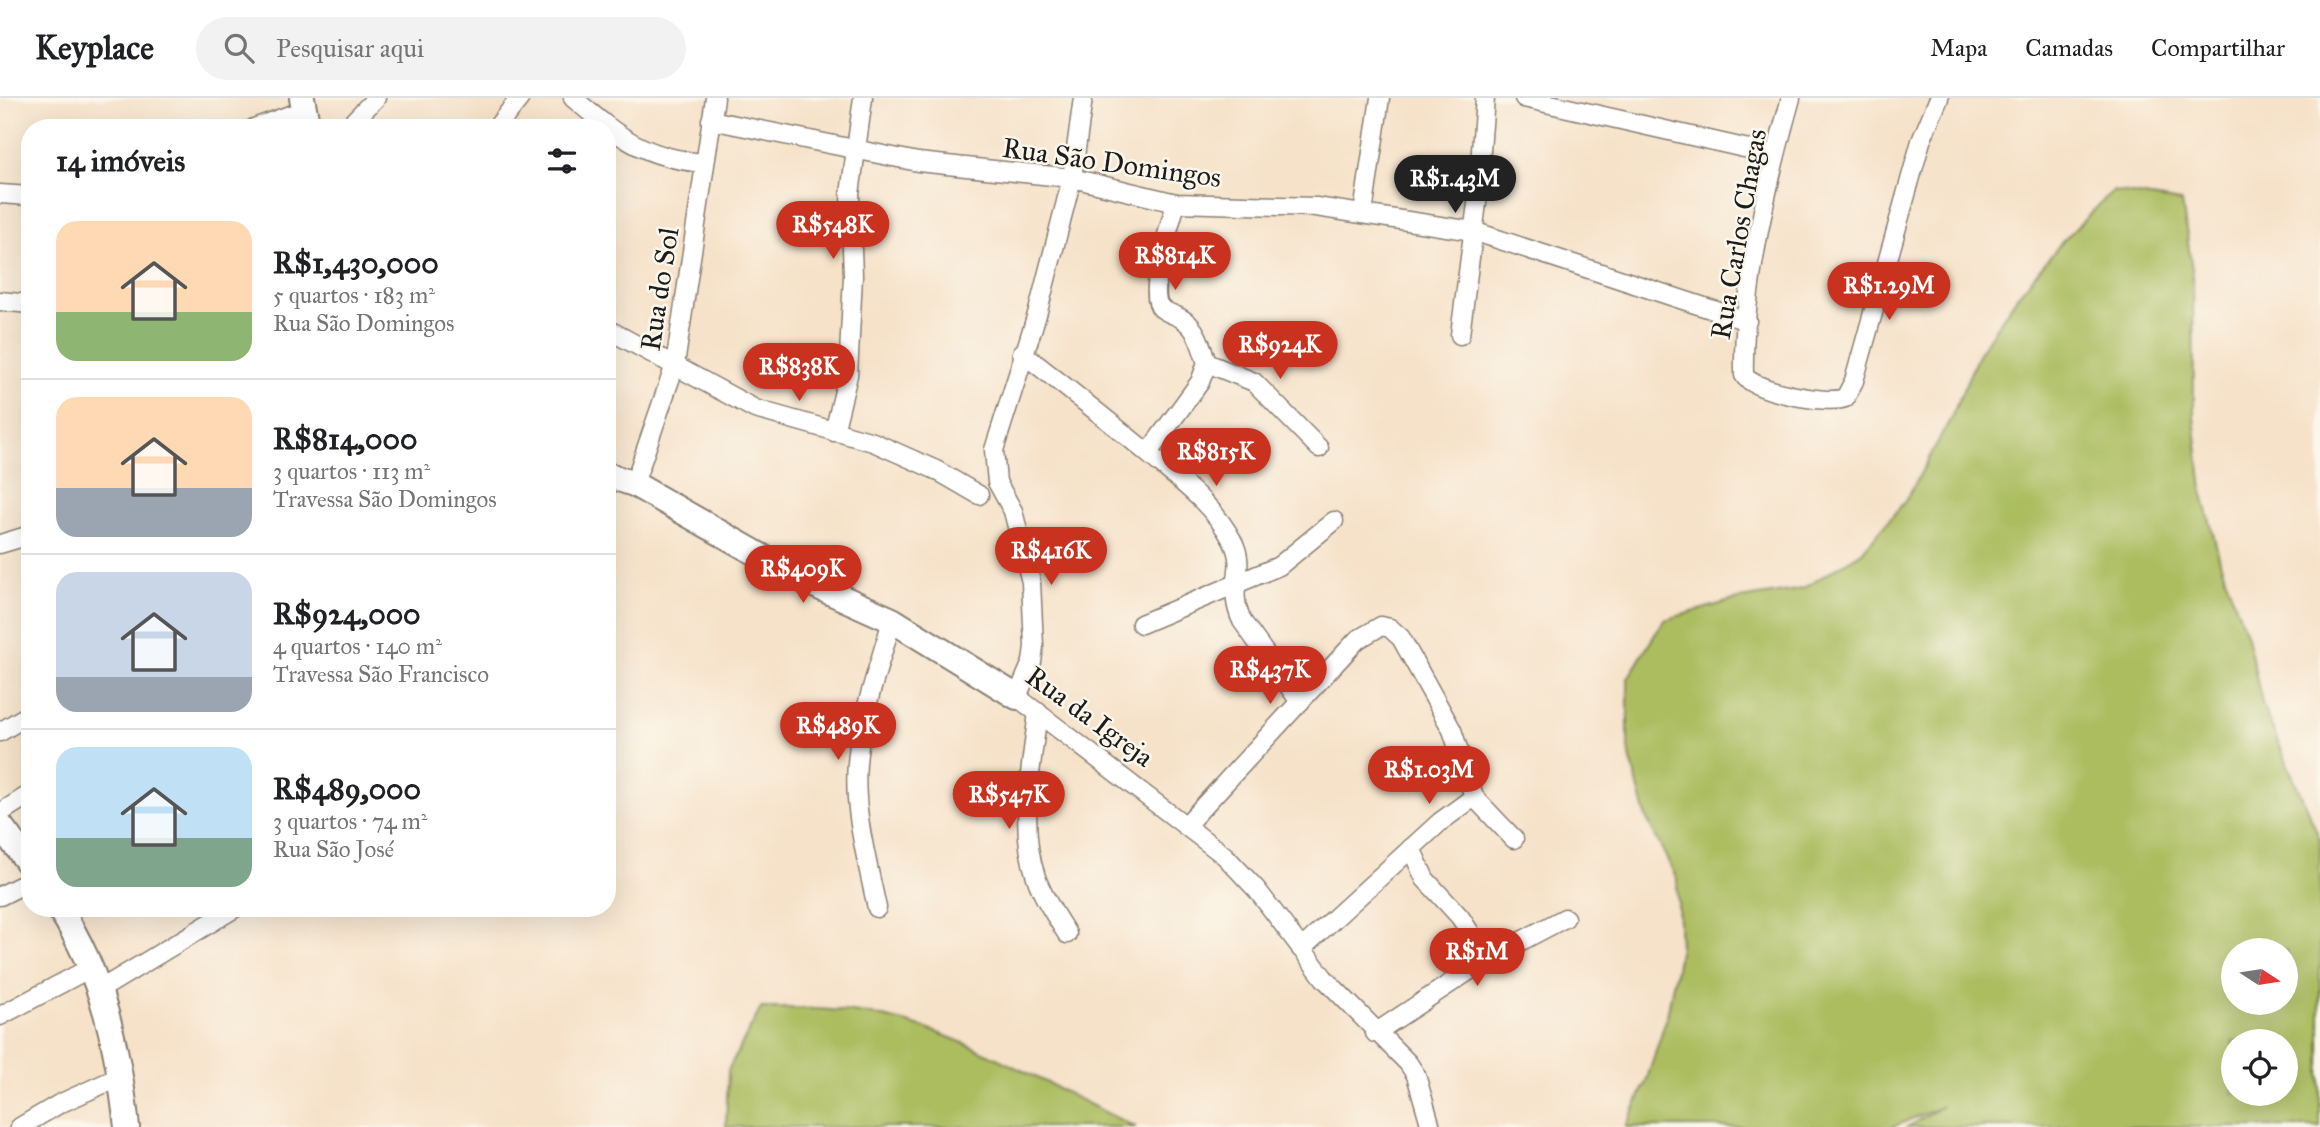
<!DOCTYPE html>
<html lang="pt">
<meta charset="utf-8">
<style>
:root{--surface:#fff;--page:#f2f2f2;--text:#202124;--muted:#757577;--line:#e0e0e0;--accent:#c8321e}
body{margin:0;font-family:"IM FELL Great Primer",serif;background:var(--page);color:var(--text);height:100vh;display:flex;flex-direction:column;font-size:26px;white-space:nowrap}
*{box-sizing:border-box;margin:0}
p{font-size:23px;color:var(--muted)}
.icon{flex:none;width:38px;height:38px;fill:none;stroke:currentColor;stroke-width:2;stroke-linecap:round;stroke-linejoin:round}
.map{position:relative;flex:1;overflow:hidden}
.side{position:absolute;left:21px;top:21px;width:595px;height:798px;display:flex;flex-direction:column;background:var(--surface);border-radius:28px;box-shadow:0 7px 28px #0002}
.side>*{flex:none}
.needle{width:46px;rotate:102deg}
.buttons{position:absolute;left:2221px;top:840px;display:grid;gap:14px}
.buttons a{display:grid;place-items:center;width:77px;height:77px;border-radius:50%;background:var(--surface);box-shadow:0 7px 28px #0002;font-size:35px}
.price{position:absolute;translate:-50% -60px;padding:0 16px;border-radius:24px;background:var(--accent);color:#fff;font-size:23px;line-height:46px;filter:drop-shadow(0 2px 4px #0008)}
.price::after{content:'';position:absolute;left:50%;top:42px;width:21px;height:16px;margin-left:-10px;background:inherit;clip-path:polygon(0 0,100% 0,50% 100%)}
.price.on{background:#222;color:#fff}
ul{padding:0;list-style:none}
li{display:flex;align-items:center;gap:21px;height:175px;padding:0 35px}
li+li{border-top:2px solid var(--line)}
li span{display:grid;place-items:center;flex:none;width:196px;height:140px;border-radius:21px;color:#555}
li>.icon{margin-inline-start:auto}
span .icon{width:84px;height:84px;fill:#fffc;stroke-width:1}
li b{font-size:30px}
h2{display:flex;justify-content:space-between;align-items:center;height:84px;padding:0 35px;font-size:30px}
header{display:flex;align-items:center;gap:42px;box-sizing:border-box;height:98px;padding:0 35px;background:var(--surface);border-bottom:2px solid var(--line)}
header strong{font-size:33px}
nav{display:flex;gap:38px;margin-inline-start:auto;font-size:24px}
.search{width:490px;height:63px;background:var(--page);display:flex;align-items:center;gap:18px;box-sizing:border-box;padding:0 24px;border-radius:38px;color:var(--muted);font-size:26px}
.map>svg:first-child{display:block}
.green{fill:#acbd60;stroke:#646c3e;stroke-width:2;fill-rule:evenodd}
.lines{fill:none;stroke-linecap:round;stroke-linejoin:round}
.street-casing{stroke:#897f72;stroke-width:21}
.secondary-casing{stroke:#897f72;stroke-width:28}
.street{stroke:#fff;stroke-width:18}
.secondary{stroke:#fff;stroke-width:24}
.labels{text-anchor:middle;stroke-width:5;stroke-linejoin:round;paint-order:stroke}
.street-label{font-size:28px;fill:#1c1c1c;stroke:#fbf7ec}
</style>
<header>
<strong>Keyplace</strong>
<div class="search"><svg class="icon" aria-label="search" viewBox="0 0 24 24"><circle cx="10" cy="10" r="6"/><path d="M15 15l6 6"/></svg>Pesquisar aqui</div>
<nav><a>Mapa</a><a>Camadas</a><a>Compartilhar</a></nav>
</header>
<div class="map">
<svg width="2320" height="1029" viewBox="0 0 2320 1029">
<rect width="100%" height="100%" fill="#fbf7ec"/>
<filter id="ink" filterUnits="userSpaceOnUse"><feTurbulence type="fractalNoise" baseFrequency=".0143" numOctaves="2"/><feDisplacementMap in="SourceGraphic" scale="14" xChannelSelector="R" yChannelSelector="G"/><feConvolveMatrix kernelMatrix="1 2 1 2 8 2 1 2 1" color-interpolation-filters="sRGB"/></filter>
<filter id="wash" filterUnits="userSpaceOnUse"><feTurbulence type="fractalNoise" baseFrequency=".00686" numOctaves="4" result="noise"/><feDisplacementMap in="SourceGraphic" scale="28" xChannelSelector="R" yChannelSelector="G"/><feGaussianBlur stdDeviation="1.57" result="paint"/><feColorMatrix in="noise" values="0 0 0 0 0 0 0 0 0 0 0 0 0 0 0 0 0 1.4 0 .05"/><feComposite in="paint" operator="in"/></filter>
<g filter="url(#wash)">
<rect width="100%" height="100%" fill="#f6e2c9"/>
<g class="green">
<path d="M 2113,93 L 2182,104 L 2193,178 L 2194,319 L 2202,392 L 2221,467 L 2247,538 L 2263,609 L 2320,741 L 2320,1029 L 1907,1029 L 1943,1008 L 1892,1029 L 1626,1029 L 1646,984 L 1667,918 L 1680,849 L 1677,781 L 1646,719 L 1628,650 L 1628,580 L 1664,522 L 1734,502 L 1802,491 L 1862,454 L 1906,402 L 1951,320 L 1979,255 L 2018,197 L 2063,143 ZM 2233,852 L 2286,852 L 2286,905 L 2233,905 ZM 2233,943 L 2286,943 L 2286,996 L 2233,996 Z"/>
<path d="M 761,910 C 809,910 854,911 900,923 C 975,942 1064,996 1136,1029 L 726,1029 L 728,972 Z"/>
</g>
</g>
<g filter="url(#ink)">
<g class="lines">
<g class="street-casing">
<g id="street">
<path d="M 573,0 C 618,38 643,60 704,65"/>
<path d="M 1083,0 L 1072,80 L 1038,213 L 994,352 L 997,384 L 1013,413 L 1031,484 L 1034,548 L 1032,564 L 1017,599 L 1225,758 L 1257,792 L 1324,880 L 1408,965 L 1416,977 L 1431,1029"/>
<path d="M 1524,0 L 1775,57"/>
<path d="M 1791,0 C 1768,82 1742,193 1744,277 C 1752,293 1828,307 1845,300 L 1854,283 L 1921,43 L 1939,0"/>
<path d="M 711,22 L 918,64 L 1072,80 L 1176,105 L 1316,109 L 1473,133 L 1747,223"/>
<path d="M 254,30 L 304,12"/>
<path d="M 347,30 L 376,0"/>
<path d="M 496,30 L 520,0"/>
<path d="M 0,96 L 30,98"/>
<path d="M 1176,105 C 1171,124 1147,197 1161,210 C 1168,216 1178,217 1185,223 C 1198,232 1202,251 1207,265"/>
<path d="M 1363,115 L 1380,0"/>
<path d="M 0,203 L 30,206"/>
<path d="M 607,231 L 755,311 L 873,344 L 936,372 L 979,397"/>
<path d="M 1460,237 L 1477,105 L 1485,0"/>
<path d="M 1022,255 C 1066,289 1109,323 1151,358 C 1181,383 1214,408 1232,442 C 1249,473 1225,487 1242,523 L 1300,604"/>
<path d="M 1207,265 L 1254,284 L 1319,350"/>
<path d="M 834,334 L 848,277 L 853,178 L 850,96 L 863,0"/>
<path d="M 1148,355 L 1200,284 L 1207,265"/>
<path d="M 634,386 L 675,267 L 715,0"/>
<path d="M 0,446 L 30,437"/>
<path d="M 1141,526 L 1279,468 L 1334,423"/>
<path d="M 1038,614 C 1032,666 1018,728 1036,779 C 1043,800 1056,818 1067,836"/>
<path d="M 0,634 L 30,616"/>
<path d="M 0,715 L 30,696"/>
<path d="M 1187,726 L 1357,542 L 1381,528 L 1390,530 L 1401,540 L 1452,632 L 1474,699 L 1514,741"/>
<path d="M 1411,750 L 1425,781 L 1460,819 L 1487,861"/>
<path d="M 0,798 L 30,783"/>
<path d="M 877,810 C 867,762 853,713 857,665 C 861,616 879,569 892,522"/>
<path d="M 1301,851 L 1440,724 L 1474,699"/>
<path d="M 101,891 L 235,810"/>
<path d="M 0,918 L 92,869"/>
<path d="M 1375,935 L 1487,861 L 1565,820"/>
<path d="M 20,1029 L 59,1006 L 121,978"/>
</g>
</g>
<g class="secondary-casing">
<g id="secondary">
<path d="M 302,0 L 308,30"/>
<path d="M 607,377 L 634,386 L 805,483 L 892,522 L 1017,599"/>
<path d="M 0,727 L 30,767"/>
<path d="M 59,810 C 103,877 118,951 127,1029"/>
</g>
</g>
<use href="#street" class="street"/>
<use href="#secondary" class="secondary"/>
</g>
</g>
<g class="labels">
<g class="street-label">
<text transform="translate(1112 64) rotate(8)" y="10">Rua São Domingos</text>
<text transform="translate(1738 136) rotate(-80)" y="10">Rua Carlos Chagas</text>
<text transform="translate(659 191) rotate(-81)" y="10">Rua do Sol</text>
<text transform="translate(1090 618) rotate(36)" y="10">Rua da Igreja</text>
</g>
</g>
</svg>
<div class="buttons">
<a><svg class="needle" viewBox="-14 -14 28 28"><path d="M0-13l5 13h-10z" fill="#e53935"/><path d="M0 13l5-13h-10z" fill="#757577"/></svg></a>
<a><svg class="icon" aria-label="locate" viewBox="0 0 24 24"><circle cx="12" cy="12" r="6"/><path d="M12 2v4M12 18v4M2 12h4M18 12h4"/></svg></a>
</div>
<b class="price on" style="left:1455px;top:117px">R$1.43M</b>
<b class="price" style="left:833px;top:163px">R$548K</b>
<b class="price" style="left:1175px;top:194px">R$814K</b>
<b class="price" style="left:1889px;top:224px">R$1.29M</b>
<b class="price" style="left:1280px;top:283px">R$924K</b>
<b class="price" style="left:799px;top:305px">R$838K</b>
<b class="price" style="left:1216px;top:390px">R$815K</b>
<b class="price" style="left:1051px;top:489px">R$416K</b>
<b class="price" style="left:803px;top:507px">R$409K</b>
<b class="price" style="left:1270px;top:608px">R$437K</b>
<b class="price" style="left:838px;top:664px">R$489K</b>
<b class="price" style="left:1429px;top:708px">R$1.03M</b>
<b class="price" style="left:1009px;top:733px">R$547K</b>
<b class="price" style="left:1477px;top:890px">R$1M</b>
<section class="side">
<h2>14 imóveis<svg class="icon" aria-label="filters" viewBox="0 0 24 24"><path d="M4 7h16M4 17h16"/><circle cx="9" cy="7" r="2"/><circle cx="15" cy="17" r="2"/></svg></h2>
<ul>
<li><span style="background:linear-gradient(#ffd9b3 65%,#8fb573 0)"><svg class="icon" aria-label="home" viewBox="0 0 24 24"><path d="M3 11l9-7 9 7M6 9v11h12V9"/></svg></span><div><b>R$1,430,000</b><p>5 quartos · 183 m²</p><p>Rua São Domingos</p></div></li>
<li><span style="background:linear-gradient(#ffd9b3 65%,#9aa5b1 0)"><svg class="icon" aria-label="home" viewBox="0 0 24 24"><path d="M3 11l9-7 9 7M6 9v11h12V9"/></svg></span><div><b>R$814,000</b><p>3 quartos · 113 m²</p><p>Travessa São Domingos</p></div></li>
<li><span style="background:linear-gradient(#c9d6e8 75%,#9aa5b1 0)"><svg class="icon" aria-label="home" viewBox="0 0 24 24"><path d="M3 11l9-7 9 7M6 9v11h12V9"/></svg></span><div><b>R$924,000</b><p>4 quartos · 140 m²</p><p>Travessa São Francisco</p></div></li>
<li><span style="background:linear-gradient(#bfe0f5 65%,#7fa58c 0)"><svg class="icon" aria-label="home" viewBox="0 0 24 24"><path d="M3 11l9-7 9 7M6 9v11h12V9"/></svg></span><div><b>R$489,000</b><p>3 quartos · 74 m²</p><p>Rua São José</p></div></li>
</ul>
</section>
</div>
